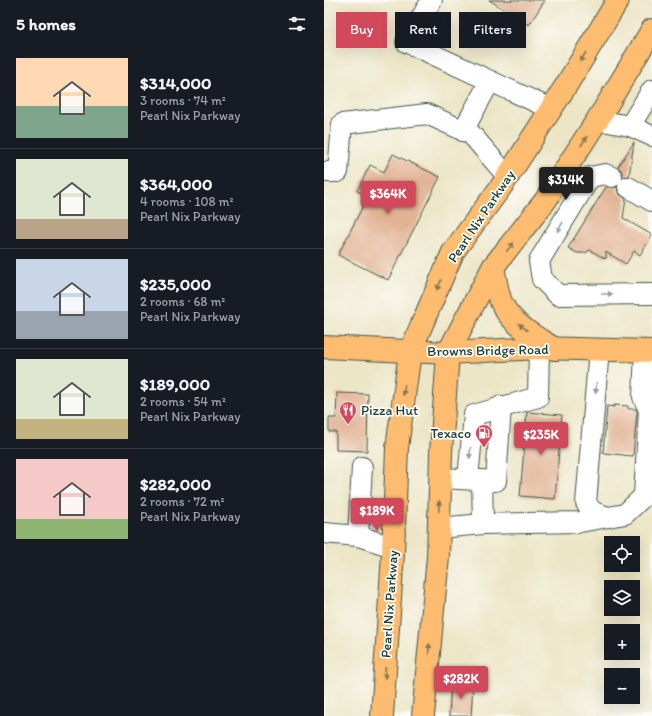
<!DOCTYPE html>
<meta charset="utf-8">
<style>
:root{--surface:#171b24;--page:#20242c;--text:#f1f3f6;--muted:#9ea1a6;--line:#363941;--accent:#d1495b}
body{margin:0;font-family:Itim,sans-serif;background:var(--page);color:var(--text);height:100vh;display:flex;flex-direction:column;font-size:15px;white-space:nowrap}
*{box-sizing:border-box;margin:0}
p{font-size:13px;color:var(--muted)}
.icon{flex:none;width:22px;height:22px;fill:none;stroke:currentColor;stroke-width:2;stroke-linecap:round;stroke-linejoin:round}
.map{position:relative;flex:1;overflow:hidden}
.details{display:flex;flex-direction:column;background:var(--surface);width:324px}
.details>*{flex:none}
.top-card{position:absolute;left:12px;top:12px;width:256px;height:36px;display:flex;gap:8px}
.buttons{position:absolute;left:280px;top:536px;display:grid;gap:8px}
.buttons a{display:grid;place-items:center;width:36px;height:36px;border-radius:0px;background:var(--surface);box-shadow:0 4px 16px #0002;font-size:20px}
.price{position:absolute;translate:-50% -34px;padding:0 9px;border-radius:4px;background:var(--accent);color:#fff;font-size:13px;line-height:26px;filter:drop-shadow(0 1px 2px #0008)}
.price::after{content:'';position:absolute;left:50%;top:24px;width:12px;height:9px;margin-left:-6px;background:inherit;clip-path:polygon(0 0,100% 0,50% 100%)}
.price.current{background:#222;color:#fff}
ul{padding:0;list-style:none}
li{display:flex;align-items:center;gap:12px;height:100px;padding:0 16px}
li+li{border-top:1px solid var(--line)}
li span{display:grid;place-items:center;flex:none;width:112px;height:80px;border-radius:0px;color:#555}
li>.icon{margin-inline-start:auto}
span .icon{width:48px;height:48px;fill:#fffc;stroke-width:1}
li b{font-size:17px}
h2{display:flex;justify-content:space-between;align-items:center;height:48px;padding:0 16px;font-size:17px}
.chip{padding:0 14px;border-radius:0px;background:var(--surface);box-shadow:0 4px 16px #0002;font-size:14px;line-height:36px}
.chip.current{background:var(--accent);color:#fff}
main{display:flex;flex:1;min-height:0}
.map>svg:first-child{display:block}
.building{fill:#e2b495}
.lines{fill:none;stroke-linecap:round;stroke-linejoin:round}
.minor-casing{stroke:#3e564a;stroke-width:22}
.major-casing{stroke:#3e564a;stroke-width:24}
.minor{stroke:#fff;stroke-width:20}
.major{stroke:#fdbc70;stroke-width:22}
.oneway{fill:#83764f}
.oneway2{fill:#8f9e9a}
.labels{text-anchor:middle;stroke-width:3.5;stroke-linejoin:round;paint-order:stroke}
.street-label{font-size:14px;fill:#1f3d34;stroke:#fdfcf7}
.poi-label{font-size:14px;fill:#1f3d34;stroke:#fdfcf7;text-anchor:start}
</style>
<main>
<section class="details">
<h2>5 homes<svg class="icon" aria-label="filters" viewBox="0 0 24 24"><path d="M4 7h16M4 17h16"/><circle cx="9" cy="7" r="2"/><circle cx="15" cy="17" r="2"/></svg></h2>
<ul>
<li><span style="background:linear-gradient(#ffd9b3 60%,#7fa58c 0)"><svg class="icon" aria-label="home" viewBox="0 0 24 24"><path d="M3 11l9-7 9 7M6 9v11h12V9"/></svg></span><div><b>$314,000</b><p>3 rooms · 74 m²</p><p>Pearl Nix Parkway</p></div></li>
<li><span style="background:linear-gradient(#dfe7d0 75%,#b9a48a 0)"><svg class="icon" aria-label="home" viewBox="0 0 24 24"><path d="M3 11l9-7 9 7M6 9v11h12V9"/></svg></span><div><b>$364,000</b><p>4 rooms · 108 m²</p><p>Pearl Nix Parkway</p></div></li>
<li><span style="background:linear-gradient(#c9d6e8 65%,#9aa5b1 0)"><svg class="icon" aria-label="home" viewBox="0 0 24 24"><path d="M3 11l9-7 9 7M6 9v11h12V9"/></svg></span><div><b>$235,000</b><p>2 rooms · 68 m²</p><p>Pearl Nix Parkway</p></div></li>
<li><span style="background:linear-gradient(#dfe7d0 75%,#c2b280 0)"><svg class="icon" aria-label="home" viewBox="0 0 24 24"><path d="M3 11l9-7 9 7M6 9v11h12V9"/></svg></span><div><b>$189,000</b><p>2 rooms · 54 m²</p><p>Pearl Nix Parkway</p></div></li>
<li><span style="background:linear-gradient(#f6c9c9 75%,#8fb573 0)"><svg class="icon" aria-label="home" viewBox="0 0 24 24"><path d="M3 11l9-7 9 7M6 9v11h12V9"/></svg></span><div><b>$282,000</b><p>2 rooms · 72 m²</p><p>Pearl Nix Parkway</p></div></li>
</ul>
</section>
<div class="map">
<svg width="328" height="716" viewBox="0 0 328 716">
<rect width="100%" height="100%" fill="#fdfcf7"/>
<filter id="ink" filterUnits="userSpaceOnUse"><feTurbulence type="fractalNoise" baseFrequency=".025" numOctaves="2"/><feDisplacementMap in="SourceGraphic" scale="8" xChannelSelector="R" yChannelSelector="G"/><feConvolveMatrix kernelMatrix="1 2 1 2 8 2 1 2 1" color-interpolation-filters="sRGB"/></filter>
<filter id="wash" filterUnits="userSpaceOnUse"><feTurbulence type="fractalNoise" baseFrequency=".012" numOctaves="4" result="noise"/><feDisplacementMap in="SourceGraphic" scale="16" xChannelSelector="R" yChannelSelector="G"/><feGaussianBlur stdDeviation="0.9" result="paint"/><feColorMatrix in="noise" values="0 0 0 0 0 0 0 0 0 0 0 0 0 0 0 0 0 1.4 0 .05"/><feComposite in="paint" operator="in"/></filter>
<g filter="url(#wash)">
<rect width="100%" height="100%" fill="#ece5c6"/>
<g id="blocks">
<g class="building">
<path d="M 165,0 L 221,0 L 205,25 Z"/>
<path d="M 310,142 L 305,176 L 299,177 L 297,170 L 294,167 Z"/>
<path d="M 69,154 L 116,177 L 64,280 L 14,255 L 44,196 L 33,191 L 46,165 L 60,172 Z"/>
<path d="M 282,187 L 293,187 L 294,193 L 302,199 L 299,218 L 328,235 L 316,255 L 310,251 L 302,264 L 282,252 L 282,259 L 266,250 L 261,253 L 253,253 L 244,248 Z"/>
<path d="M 13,393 L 44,394 L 43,451 L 12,450 L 12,432 L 5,432 L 5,418 L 12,418 Z"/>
<path d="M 290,405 L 304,406 L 304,409 L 312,409 L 313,411 L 309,456 L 279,453 L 283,406 L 290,407 Z"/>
<path d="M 203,412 L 238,415 L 231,499 L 196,496 Z"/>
<path d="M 127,684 L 149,685 L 147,716 L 125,716 Z"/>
</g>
</g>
</g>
<g filter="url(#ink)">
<use href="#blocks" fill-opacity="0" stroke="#3e564a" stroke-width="1"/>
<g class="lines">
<g class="minor-casing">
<g id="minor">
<path d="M 108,0 L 82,42 L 227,109"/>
<path d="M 328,90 L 306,126 L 328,136"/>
<path d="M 273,120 L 306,126"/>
<path d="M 139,131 L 166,81"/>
<path d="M 0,172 L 14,172 L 18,124 L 103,114 L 147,134 L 184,177"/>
<path d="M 288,177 L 281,174 L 266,177 L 215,261 L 218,279 L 234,295 L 328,294"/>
<path d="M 304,187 L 328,201"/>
<path d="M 275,349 L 262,503 L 269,512 L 284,517"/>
<path d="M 116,478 L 172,481 L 177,406"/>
<path d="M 144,479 L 150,415 L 214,397 L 215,348"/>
<path d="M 158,480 L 159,524"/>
<path d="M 115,528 L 159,524 L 256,522 L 301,514 L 320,496 L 325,410 L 319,397 L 321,350"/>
<path d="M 0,533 L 34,536 L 69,547"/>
<path d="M 34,536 L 38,467"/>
</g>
</g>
<g class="major-casing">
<g id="major">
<path d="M 169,267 C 172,280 173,295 179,306 C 190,326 212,337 231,349"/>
<path d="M 0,347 L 124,353 L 215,348 L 328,351"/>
<path d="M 58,716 L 69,554 L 73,448 L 86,352 L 129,252 L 179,184 L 243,84 L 294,0"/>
<path d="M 99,716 L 114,557 L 117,452 L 124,353 L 169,267 L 221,201 L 281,108 L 328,30"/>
</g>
</g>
<use href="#minor" class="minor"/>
<use href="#major" class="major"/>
</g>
<defs><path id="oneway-solid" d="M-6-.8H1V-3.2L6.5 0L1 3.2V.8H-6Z"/></defs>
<g class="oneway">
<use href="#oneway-solid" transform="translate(259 57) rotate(121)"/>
<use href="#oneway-solid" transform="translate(260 141) rotate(-57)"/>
<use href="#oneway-solid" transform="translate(186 247) rotate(-51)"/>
<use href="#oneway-solid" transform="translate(115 285) rotate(114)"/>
<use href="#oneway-solid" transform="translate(199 327) rotate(-140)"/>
<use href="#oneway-solid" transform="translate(80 390) rotate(98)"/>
<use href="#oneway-solid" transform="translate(115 506) rotate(-88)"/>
<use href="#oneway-solid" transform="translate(105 649) rotate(-85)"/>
<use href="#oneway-solid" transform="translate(61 673) rotate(94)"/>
</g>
<g class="oneway2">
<use href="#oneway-solid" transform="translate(236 227) rotate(121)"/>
<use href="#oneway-solid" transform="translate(283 294)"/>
<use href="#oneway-solid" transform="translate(272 388) rotate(95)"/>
<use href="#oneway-solid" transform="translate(146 453) rotate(95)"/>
</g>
</g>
<defs>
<g id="restaurant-pin" transform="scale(0.9)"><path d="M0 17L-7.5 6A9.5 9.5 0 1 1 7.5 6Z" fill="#d1495b" stroke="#fdfcf7"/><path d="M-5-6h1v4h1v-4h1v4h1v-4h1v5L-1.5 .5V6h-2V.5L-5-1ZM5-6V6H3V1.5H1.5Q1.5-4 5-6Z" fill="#fff"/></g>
<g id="fuel-pin" transform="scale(0.9)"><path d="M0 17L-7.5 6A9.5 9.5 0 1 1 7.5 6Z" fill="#d1495b" stroke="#fdfcf7"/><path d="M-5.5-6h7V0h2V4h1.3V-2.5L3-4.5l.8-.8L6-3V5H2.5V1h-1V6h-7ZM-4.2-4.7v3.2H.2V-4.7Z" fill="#fff"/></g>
</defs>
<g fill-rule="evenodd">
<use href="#restaurant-pin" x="24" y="410"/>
<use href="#fuel-pin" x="160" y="433"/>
</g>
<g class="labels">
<g class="street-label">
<text transform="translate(157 216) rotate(-56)" y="5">Pearl Nix Parkway</text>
<text transform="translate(164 350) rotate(-1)" y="5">Browns Bridge Road</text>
<text transform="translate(65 604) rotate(-86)" y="5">Pearl Nix Parkway</text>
</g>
<g class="poi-label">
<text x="37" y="415">Pizza Hut</text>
<text x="147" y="438" text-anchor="end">Texaco</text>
</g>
</g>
</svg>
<div class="buttons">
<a><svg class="icon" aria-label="locate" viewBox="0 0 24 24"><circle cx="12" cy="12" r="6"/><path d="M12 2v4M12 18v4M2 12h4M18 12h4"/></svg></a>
<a><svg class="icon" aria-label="layers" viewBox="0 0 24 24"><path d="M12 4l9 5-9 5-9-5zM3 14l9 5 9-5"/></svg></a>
<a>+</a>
<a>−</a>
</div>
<b class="price current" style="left:242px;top:201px">$314K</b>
<b class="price" style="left:64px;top:215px">$364K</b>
<b class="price" style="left:217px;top:456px">$235K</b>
<b class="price" style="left:53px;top:532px">$189K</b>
<b class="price" style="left:137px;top:700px">$282K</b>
<div class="top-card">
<a class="chip current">Buy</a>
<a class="chip">Rent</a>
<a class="chip">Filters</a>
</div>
</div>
</main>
